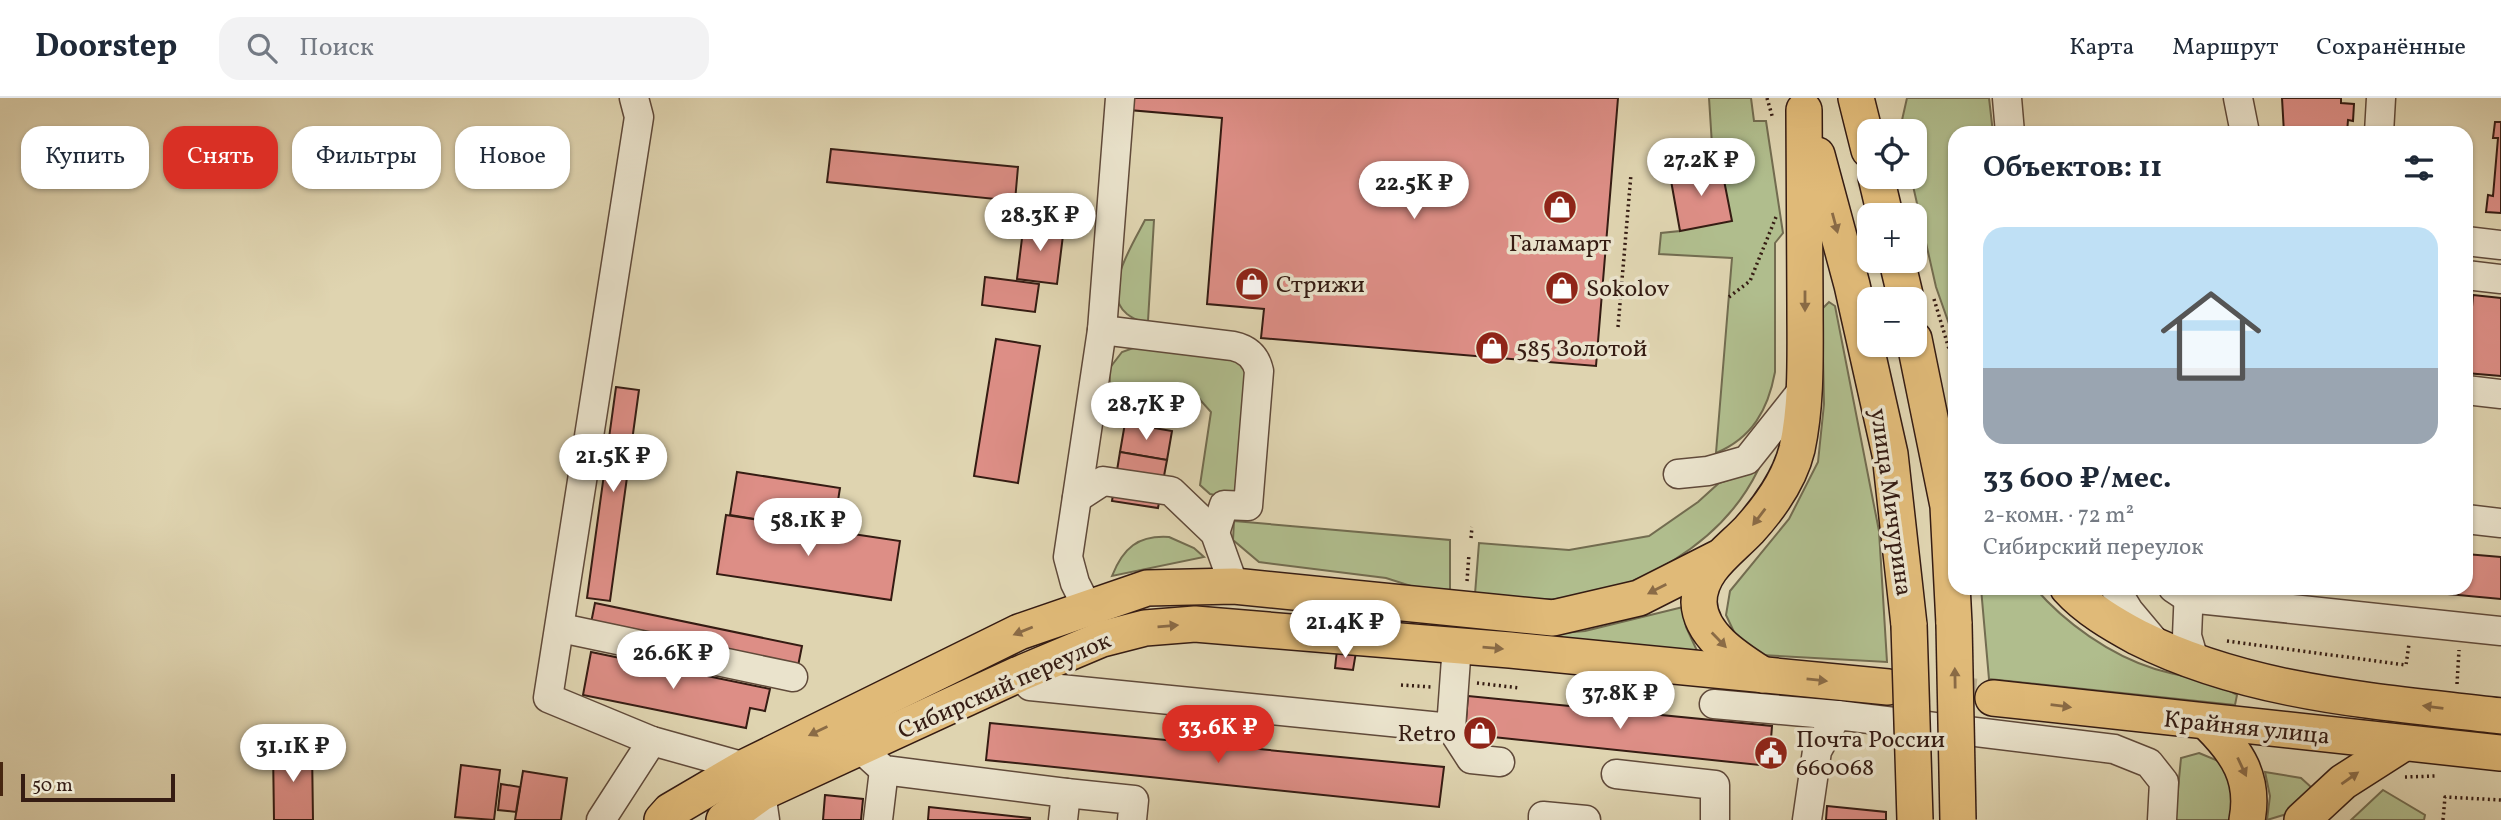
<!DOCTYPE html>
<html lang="ru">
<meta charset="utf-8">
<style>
:root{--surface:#fff;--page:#f2f2f3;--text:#1f2937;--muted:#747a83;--line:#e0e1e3;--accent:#d93025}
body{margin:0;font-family:Vollkorn,serif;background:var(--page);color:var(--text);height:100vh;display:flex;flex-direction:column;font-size:26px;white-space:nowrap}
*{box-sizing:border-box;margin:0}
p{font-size:23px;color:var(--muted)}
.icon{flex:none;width:38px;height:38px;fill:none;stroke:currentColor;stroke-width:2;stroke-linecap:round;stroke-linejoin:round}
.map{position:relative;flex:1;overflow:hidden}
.side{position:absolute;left:1948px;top:28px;width:525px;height:469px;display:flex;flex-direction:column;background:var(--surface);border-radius:21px;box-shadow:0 2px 5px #0004}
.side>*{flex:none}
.top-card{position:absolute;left:21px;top:28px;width:665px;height:63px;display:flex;gap:14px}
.fabs{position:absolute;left:1857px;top:21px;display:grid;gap:14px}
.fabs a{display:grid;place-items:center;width:70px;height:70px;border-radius:14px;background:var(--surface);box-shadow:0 2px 5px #0004;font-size:35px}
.scale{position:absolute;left:21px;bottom:18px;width:154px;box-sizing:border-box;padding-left:7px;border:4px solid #351c13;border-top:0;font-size:19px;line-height:24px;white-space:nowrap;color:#351c13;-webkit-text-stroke:5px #eae3cc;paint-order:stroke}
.price{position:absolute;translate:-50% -60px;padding:0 16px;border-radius:24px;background:#fff;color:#222;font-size:23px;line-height:46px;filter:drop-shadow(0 2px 4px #0008)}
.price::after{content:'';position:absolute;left:50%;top:42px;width:21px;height:16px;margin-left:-10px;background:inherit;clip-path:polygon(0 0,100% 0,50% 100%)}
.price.current{background:var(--accent);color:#fff}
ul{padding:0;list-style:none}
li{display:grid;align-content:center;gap:14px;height:371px;padding:0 35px}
li span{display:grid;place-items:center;height:217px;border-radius:21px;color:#555}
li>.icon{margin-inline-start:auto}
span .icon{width:126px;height:126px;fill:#fffc;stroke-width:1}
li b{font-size:30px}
h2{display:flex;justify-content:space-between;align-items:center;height:84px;padding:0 35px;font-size:30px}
.pill{padding:0 24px;border-radius:21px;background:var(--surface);box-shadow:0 2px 5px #0004;font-size:24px;line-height:63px}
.pill.current{background:var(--accent);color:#fff}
header{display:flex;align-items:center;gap:42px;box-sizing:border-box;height:98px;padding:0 35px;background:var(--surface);border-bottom:2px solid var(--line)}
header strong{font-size:33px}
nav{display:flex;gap:38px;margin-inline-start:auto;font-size:24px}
.search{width:490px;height:63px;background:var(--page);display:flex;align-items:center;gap:18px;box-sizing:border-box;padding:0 24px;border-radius:21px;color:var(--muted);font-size:26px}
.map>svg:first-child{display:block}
.green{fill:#b0bd8d;stroke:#726c50;stroke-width:2}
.building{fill:#dd8e86;stroke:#351c13;stroke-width:2}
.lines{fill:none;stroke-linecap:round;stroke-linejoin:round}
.major-tunnel{stroke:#bdaf91;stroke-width:35;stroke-dasharray:35 18;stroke-linecap:butt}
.minor-casing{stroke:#604a3a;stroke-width:31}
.major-casing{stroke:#351c13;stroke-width:38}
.path{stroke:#351c13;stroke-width:3.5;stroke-dasharray:2 3.5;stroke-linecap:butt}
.minor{stroke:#eae3cc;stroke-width:28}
.major{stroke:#e0ba78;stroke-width:35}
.major-bridge-casing{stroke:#351c13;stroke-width:38;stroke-linecap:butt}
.major-bridge{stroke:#e0ba78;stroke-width:35}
.oneway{fill:#8a6b46}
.labels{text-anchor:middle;stroke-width:7;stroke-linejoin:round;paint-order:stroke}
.poi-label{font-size:24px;fill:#351c13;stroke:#eae3cc;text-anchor:start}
.street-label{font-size:24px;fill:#351c13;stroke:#eae3cc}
</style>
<header>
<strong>Doorstep</strong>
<div class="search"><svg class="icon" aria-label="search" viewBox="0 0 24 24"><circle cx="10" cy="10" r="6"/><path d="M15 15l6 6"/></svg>Поиск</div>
<nav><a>Карта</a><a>Маршрут</a><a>Сохранённые</a></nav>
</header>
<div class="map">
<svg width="2501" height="722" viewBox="0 0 2501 722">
<rect width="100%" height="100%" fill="#dfd4b0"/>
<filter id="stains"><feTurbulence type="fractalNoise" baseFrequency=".00286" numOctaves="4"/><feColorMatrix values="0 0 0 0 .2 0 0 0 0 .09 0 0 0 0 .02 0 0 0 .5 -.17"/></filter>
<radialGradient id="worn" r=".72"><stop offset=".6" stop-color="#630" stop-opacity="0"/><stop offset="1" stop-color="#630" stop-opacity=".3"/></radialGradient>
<g class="green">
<path d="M 1709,0 L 1751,0 L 1754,23 L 1766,23 L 1783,135 L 1775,145 L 1775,274 C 1768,312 1752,340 1716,355 L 1732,160 L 1659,156 L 1661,135 L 1680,133 L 1721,68 L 1670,77 L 1667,55 L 1712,47 Z"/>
<path d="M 1907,0 L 1989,0 L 1993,35 L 1955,35 L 1955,243 L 1936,189 L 1911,79 L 1914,79 L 1914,33 L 1900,31 Z"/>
<path d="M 1145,122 L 1154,122 L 1148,223 C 1139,224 1134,221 1127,216 C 1100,195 1134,144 1145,122 Z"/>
<path d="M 1829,204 L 1835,208 L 1879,433 L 1887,564 L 1761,557 L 1735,536 L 1726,517 L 1730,493 L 1789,421 L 1818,364 L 1824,306 L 1822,211 Z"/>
<path d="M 1136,249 L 1238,263 L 1247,270 L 1237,401 L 1210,396 L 1200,387 L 1211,314 L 1187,287 L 1182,305 L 1175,307 L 1114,296 L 1110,287 L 1109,271 L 1122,254 Z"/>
<path d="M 1758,372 C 1722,446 1637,495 1555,501 C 1530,503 1501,497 1475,496 L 1479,445 L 1569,452 L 1649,438 L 1698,404 L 1719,385 Z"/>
<path d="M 1234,423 L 1450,442 L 1450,492 L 1414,489 L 1386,480 L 1259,464 L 1233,442 Z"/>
<path d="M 1169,439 L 1194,450 L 1204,459 L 1112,478 C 1123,450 1138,437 1169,439 Z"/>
<path d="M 1981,490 L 2035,490 C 2065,525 2110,557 2155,571 C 2182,579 2212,582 2237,597 L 2235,607 L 1989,581 Z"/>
<path d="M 1683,509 L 1686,529 L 1699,557 L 1583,549 L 1540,537 L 1585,533 Z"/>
<path d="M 2199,655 L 2228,667 L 2238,692 L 2233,722 L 2175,722 L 2181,660 Z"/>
<path d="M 2265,674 L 2301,680 L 2311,689 L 2290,715 L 2267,722 L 2270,698 Z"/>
<path d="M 2383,692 L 2425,717 L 2424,722 L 2351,722 Z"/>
</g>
<g class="building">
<path d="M 1130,0 L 1618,0 L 1596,268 L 1261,240 L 1264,211 L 1207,206 L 1222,20 L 1129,12 Z"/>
<path d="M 2282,0 L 2341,0 L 2341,5 L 2354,6 L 2353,23 L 2348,22 L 2347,35 L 2284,35 Z"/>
<path d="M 2495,24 L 2501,24 L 2501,115 L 2486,114 L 2488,97 L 2493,98 L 2498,40 L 2493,40 Z"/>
<path d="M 831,51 L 1018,69 L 1015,103 L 827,84 Z"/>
<path d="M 1721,67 L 1732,123 L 1680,133 L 1670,77 Z"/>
<path d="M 1024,124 L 1064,129 L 1057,186 L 1017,181 Z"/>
<path d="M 985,179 L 1039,186 L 1035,214 L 982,207 Z"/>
<path d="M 2473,197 L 2501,200 L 2501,278 L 2466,275 L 2466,232 L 2470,233 Z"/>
<path d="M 996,241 L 1040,248 L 1018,385 L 974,378 Z"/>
<path d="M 616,289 L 639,292 L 610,503 L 587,500 Z"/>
<path d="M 1125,325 L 1172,333 L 1167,362 L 1120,354 Z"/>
<path d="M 1120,354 L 1167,362 L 1158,410 L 1112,403 Z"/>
<path d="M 737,374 L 840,390 L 833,434 L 730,417 Z"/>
<path d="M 726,417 L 900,443 L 891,502 L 717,476 Z"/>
<path d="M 2466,456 L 2501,459 L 2501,501 L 2383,490 L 2466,490 Z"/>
<path d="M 595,505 L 802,548 L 798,568 L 591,525 Z"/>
<path d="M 1337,552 L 1356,554 L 1353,572 L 1335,570 Z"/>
<path d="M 591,554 L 770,591 L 765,613 L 750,610 L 746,630 L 583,597 Z"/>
<path d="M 1468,598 L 1772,628 L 1769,668 L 1465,636 Z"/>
<path d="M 990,625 L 1444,669 L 1439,709 L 986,662 Z"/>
<path d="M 312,650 L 313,722 L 274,722 L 273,651 Z"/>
<rect x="0" y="665" width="2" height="32"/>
<path d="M 461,667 L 500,672 L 494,722 L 455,719 Z"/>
<path d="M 523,673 L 567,680 L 561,722 L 515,722 Z"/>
<path d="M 501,686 L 520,689 L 516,714 L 498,712 Z"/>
<path d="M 825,697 L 863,701 L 861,722 L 823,722 Z"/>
<path d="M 1827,708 L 1886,714 L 1886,722 L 1826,722 Z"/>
<path d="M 929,709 L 1030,720 L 1030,722 L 928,722 Z"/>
</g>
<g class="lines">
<path class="major-tunnel" d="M 1888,589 L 1993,600"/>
<g class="minor-casing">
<g id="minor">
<path d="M 634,0 L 639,19 L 548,600 L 652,643 L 745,669"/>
<path d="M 2007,0 L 2010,35"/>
<path d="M 2238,0 L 2245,35"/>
<path d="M 2379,35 L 2381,0"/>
<path d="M 2466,143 L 2501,147"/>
<path d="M 2466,177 L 2501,181"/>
<path d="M 1102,232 L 1233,248 C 1247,251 1256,259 1259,273 L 1248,408 L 1224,407 L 1215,435"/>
<path d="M 2466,292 L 2501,296"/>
<path d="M 1678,376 L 1708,373 L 1747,362 L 1805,289"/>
<path d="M 1077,400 L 1103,383 L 1171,393 L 1215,435 L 1234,488"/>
<path d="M 2466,421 L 2501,425"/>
<path d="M 2115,490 L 2129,513 L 2155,544"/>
<path d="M 2173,490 L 2188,500 L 2501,533"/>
<path d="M 2189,490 L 2187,538 L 2195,565"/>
<path d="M 1087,509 L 1075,485 L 1068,459 L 1102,232 L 1120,0"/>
<path d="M 561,530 L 793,579"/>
<path d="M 1019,576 L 1030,588 L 1451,630 L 1457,547"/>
<path d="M 1714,606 L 1837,617"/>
<path d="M 1451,630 L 1471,661 L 1500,664"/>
<path d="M 861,651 L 884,672 L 1066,695 L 1063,722"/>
<path d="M 1616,676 L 1715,687 L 1715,722"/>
<path d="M 761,695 L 765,722"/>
<path d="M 1066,695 L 1134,702 L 1132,722"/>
<path d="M 601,722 L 652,643"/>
<path d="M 878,722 L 884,672"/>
<path d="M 1543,722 L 1543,718 L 1586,722"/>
<path d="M 1807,722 L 1817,653 L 1837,617 L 2114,651 L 2149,665 L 2164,684 L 2162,722"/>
</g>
</g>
<g class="major-casing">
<g id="major">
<path d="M 1856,0 L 1869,52"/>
<path d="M 1817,57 L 1852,187 L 1890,356 L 1909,527"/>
<path d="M 1876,79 L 1885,117"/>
<path d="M 1897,163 L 1906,201"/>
<path d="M 1914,241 L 1948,408 L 1954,526"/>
<path d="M 2068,490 C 2087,511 2113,526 2137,539 C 2251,596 2377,603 2501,618"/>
<path d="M 1763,577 C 1738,561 1700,538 1699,504 C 1699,472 1729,453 1749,432 C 1769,410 1790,380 1797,351 C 1807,304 1805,255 1805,208 C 1805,143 1804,77 1804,12"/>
<path d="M 1993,600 L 2501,655"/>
<path d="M 2209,626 C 2237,654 2255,680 2247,722"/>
<path d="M 662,722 L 670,713 L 745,669 L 1019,534 L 1147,490 L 1234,488 L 1553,520 L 1639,500 L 1718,460"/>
<path d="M 724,722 L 761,695 L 1019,576 L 1102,541 L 1145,530 L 1195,526 L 1510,552 L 1888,589"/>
<path d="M 2302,722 L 2343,684 L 2404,645"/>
</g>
</g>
<g class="path">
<path d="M 1767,0 L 1773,21"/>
<path d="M 1914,124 L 1920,146"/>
<path d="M 1729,199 L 1750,183 L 1776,119"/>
<path d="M 1934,201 L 1955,271"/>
<path d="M 1618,229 L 1631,76"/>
<path d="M 1471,440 L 1472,429"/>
<path d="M 1467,483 L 1469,456"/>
<path d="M 2227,543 L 2406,567 L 2409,546"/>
<path d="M 1477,585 L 1520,590"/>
<path d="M 2457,586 L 2459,552"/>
<path d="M 1401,587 L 1431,589"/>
<path d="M 2405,679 L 2436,678"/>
<path d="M 2443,722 L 2445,699 L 2501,702"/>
</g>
<use href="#minor" class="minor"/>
<use href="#major" class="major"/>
<g class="major-bridge-casing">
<g id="major-bridge">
<path d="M 1954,526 L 1958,722"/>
<path d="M 1909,527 L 1915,722"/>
</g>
</g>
<use href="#major-bridge" class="major-bridge"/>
</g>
<defs><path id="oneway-solid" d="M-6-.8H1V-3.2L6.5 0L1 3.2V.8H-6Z" transform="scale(1.75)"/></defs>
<g class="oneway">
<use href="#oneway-solid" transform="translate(1835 125) rotate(75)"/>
<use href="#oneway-solid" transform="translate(1805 203) rotate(90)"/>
<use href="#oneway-solid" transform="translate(1759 419) rotate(127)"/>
<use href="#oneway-solid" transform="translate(1657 491) rotate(153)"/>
<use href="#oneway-solid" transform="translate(1168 528) rotate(-5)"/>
<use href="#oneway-solid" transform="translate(1023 533) rotate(158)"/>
<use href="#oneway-solid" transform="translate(1719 542) rotate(46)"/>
<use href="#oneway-solid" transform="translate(1493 550) rotate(5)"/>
<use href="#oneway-solid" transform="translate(1955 580) rotate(-91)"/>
<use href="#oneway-solid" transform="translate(1817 582) rotate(6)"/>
<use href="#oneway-solid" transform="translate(2061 608) rotate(7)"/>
<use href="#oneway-solid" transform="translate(2433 609) rotate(-173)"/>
<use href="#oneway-solid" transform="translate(818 633) rotate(154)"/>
<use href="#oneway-solid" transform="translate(2242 669) rotate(65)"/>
<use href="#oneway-solid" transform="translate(2350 680) rotate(-35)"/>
</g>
<defs>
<g id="shop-disc" transform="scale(1.75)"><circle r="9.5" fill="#8f2418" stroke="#eae3cc"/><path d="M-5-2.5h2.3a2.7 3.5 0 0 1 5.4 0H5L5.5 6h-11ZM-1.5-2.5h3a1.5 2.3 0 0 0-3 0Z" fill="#fff"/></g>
<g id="civic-disc" transform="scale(1.75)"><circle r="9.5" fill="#8f2418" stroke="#eae3cc"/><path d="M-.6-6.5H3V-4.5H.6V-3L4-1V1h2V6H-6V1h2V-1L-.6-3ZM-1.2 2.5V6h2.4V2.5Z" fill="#fff"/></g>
</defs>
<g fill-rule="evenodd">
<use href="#shop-disc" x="1560" y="109"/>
<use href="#shop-disc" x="1252" y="186"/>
<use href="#shop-disc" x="1562" y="190"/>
<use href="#shop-disc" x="1492" y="250"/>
<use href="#shop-disc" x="1480" y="635"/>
<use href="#civic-disc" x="1771" y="655"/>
</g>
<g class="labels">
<g class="poi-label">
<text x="1560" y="153" text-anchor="middle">Галамарт</text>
<text x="1276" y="194">Стрижи</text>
<text x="1586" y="198">Sokolov</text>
<text x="1516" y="258">585 Золотой</text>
<text x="1456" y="643" text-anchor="end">Retro</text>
<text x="1796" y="649">Почта России<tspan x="1796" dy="28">660068</tspan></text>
</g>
<g class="street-label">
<text transform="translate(1892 404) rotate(82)" y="8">улица Мичурина</text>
<text transform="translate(1004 587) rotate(-24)" y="8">Сибирский переулок</text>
<text transform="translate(2247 629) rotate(6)" y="8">Крайняя улица</text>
</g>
</g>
<rect width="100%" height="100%" filter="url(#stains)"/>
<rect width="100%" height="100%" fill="url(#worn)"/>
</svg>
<div class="fabs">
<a><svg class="icon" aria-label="locate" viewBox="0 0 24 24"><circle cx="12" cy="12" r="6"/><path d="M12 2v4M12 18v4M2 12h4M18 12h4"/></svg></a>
<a>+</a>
<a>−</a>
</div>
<div class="scale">50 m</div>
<b class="price" style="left:1701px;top:100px">27.2K ₽</b>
<b class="price" style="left:1414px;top:123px">22.5K ₽</b>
<b class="price" style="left:1040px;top:155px">28.3K ₽</b>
<b class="price" style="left:1146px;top:344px">28.7K ₽</b>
<b class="price" style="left:613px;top:396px">21.5K ₽</b>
<b class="price" style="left:808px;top:460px">58.1K ₽</b>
<b class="price" style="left:1345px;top:562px">21.4K ₽</b>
<b class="price" style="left:673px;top:593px">26.6K ₽</b>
<b class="price" style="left:1620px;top:633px">37.8K ₽</b>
<b class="price current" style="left:1218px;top:667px">33.6K ₽</b>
<b class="price" style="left:293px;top:686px">31.1K ₽</b>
<div class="top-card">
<a class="pill">Купить</a>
<a class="pill current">Снять</a>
<a class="pill">Фильтры</a>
<a class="pill">Новое</a>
</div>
<section class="side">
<h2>Объектов: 11<svg class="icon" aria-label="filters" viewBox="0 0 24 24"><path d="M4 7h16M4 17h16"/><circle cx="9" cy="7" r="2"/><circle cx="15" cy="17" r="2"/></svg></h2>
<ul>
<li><span style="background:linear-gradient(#bfe0f5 65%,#9aa5b1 0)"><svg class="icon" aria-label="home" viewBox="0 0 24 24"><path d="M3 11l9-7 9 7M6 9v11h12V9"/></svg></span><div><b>33 600 ₽/мес.</b><p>2-комн. · 72 m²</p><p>Сибирский переулок</p></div></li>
</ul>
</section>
</div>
